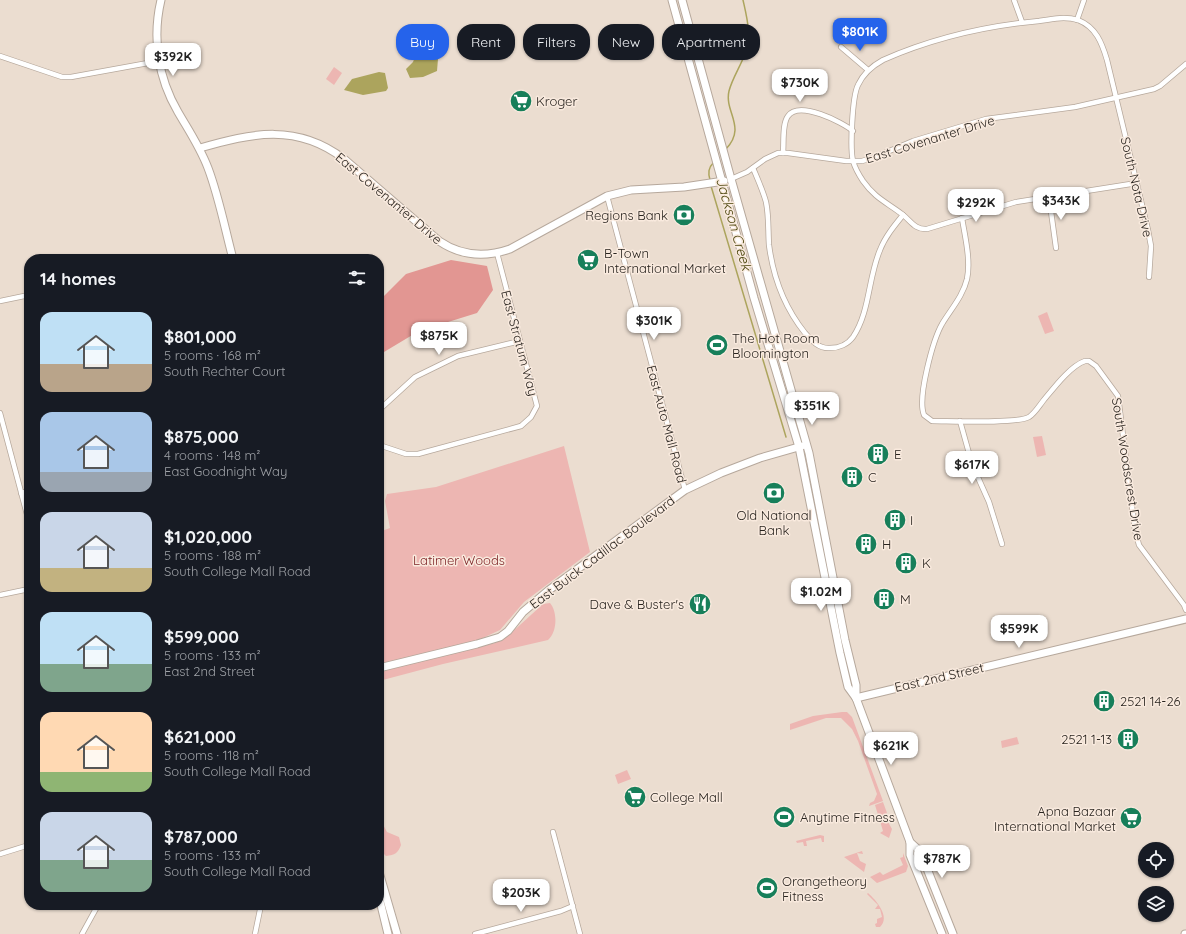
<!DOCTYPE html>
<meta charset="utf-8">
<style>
:root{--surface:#171b24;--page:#20242c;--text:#f1f3f6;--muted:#9ea1a6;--accent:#2563eb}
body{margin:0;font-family:Quicksand,sans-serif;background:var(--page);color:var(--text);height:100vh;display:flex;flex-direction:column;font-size:15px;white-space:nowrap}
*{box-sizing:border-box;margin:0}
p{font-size:13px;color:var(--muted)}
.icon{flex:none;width:22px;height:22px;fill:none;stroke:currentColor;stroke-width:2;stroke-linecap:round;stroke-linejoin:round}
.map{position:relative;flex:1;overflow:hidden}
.details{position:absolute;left:24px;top:254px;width:360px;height:656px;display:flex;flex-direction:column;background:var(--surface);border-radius:16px;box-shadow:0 1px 3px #0004}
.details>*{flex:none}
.guide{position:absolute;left:396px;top:24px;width:380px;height:36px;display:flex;gap:8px}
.fabs{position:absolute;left:1138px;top:842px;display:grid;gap:8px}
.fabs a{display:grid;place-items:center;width:36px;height:36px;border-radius:50%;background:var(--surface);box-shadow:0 1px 3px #0004;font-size:20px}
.price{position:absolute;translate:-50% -34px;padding:0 9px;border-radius:8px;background:#fff;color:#222;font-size:13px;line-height:26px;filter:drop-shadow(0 1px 2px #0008)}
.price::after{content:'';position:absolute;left:50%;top:24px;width:12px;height:9px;margin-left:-6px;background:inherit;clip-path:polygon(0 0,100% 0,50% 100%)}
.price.selected{background:var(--accent);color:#fff}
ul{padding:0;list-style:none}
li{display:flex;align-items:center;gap:12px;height:100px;padding:0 16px}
li span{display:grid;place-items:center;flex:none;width:112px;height:80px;border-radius:12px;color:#555}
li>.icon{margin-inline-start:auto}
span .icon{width:48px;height:48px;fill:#fffc;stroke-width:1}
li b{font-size:17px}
h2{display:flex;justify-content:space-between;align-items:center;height:48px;padding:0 16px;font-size:17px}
.pill{padding:0 14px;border-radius:16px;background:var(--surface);box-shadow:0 1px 3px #0004;font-size:14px;line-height:36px}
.pill.selected{background:var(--accent);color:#fff}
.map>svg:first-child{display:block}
.green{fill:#edb6b2}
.forest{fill:#e29692}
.water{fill:#aca45d}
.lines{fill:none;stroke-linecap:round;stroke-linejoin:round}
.stream{stroke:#aca45d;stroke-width:1.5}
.street-casing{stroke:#b6a89c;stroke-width:6}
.secondary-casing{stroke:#b6a89c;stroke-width:9}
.primary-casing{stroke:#b6a89c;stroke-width:9}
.street{stroke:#fff;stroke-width:4.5}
.secondary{stroke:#fff;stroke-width:7}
.primary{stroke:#fff;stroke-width:7}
.labels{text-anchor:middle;stroke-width:3;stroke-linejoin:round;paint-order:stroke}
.poi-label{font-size:13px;fill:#29241f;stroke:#f9eade;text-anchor:start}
.street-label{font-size:13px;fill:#29241f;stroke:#f9eade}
.park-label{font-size:13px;fill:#7e2427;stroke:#f9eade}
.water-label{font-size:14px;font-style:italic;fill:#4c460e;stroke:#f9eade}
</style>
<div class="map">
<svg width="1186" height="934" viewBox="0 0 1186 934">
<rect width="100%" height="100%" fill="#ebddd0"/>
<g class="green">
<path d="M 334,67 L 342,73 L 334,85 L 326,79 Z"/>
<path d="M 1047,312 L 1054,331 L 1045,334 L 1038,316 Z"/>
<path d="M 1042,436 L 1046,455 L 1037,457 L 1033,437 Z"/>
<path d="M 564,446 L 590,552 L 524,602 L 500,630 L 474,642 L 379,664 L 379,532 L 390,528 L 385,501 L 387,494 L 436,487 Z"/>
<path d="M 550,603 C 558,612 557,633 548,640 L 443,664 L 379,681 L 379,672 L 383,670 L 495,643 L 509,635 L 543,604 Z"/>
<path d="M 842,712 L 847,712 L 852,717 L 883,801 L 869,806 L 870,803 L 874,801 L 877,794 L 858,741 L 852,729 L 841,718 L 826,718 L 790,730 L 790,724 L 813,716 Z"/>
<path d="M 1017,737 L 1019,744 L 1002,748 L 1001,741 Z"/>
<path d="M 627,770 L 631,779 L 618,784 L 615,775 Z"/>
<path d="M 883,802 L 887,813 L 884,815 L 892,829 L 889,838 L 880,833 L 883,831 L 875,805 Z"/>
<path d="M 379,817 L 387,832 L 399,837 L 401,845 C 398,853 395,855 386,856 L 380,850 Z"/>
<path d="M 820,835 L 824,836 L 824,842 L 822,842 L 821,838 L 806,841 L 807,846 L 804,846 L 803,842 L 797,843 L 796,841 Z"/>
<path d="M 862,851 L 863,854 L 857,853 L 860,861 L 866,864 L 864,872 L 844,857 Z"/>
<path d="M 903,853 L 908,866 L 906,872 L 877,883 L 870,877 L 880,872 L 883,875 L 903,865 L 900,858 L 903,857 Z"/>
<path d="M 868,893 C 876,900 891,917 880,927 L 876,927 L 875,924 L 877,923 L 877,919 L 882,917 L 880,909 L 875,909 L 878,905 L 867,894 Z"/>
</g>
<path class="forest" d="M 451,260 L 487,266 L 493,290 L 477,313 L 419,331 L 379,355 L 380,300 L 406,274 Z"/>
<g class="water">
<path d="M 428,41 L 438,59 L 437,71 L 423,77 L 410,78 L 406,69 L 413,62 L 418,49 Z"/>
<path d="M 379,72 L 385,73 L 388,88 L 386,91 L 363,95 L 344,90 L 352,79 Z"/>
</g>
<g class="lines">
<g class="stream">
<path d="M 726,149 C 747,127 724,112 729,91 C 732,79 740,67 745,54 C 752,36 747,18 743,0"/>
<path d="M 710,180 C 708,173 708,168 714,162"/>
<path d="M 711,186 L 786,437"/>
</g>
<g class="street-casing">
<g id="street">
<path d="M 1014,0 L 1022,22"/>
<path d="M 1077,20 L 1084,0"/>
<path d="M 841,47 L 868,70"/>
<path d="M 0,56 L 62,77 L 71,77 L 159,61"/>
<path d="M 783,153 C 784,142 782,124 788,116 C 799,100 842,122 853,131"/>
<path d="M 753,168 C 758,180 763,191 766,202 C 769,216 768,231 769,245 C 773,276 785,308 805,333 C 812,341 819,349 830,348 C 839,348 848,344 853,337 C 870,312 868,278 880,250 C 885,237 894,226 903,215"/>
<path d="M 731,179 L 747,172 L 765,159 L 778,153 L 788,153 L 846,161 L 862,161 L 875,157 L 913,141 L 986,119 L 1075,107 L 1154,89 L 1160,86 L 1186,64"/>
<path d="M 1137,183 L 1016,202 L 927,229 C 915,230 911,221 902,214 C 886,202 875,198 863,181 C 859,175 855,168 853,161 C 850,149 852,97 858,85 C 863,74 872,66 883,60 C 933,38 985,26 1039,21 C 1051,19 1065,16 1078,20 C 1096,27 1102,43 1107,60 L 1148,230 L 1151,246 L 1149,277"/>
<path d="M 607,196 L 685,490"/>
<path d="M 1049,197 L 1056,248"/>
<path d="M 962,218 C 965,237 971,260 967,279 C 963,296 951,309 942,324 C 933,340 917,398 924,415 L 932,421 C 950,421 1017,424 1029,417 C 1035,413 1039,406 1043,401 C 1053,389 1070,366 1085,361 L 1089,361 L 1096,366 L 1118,396 L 1135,530 L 1139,545 L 1184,605 L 1186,610"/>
<path d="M 0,301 L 29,295"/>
<path d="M 379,410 L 415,377 L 458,356 L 520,341"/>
<path d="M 0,413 L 29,522"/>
<path d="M 960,421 L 972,464 L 989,502 L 1002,544"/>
<path d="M 379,445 L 406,454 L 418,454 L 521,426 L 531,417 L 537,406 L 497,253"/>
<path d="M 21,493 L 29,491"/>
<path d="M 0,595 L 29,589"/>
<path d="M 553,832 L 580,934"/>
<path d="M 0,854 L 29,845"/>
<path d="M 82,934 L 98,905"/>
<path d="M 255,934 L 261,905"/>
<path d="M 475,934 L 561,911 L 573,906"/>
</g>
</g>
<g class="secondary-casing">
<g id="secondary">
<path d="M 161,0 C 152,38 158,78 178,112 C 189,131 200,147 208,168 C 219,197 225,229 233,259"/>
<path d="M 672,0 L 754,298 L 799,447 L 840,653 L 848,687 L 856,698 L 910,842 L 910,855 L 942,934"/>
<path d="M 682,0 L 731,179 L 809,453 L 845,640 L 856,685 L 856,698"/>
<path d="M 200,148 C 252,133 297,123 344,159 L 439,241 C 461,256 484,258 510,249 L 607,196 L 631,190 L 684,187 L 724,181"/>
<path d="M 379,668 L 477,644 L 500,637 L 508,631 L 523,612 L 549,590 L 685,490 L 721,473 L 760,458 L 802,446"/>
<path d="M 856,698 L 1186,619"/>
<path d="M 910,842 L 920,851 L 953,934"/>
<path d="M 379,872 L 397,934"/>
<path d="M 379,897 L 388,934"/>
</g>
</g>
<g class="primary-casing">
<path id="primary" d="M 1185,934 L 1186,934"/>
</g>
<use href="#street" class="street"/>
<use href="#secondary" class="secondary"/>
<use href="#primary" class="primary"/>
</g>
<defs>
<g id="supermarket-disc" transform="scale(1.15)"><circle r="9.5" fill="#177f5a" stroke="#f9eade"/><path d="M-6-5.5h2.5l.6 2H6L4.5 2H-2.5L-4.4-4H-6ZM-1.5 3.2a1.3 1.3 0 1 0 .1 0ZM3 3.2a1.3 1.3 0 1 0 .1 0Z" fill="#fff"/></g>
<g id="bank-disc" transform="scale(1.15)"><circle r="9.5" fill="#177f5a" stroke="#f9eade"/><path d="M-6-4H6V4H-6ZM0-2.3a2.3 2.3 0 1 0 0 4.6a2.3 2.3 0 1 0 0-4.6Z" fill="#fff"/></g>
<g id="stadium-disc" transform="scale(1.15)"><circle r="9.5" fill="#177f5a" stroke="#f9eade"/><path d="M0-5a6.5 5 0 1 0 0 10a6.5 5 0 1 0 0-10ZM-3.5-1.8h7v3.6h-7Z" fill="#fff"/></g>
<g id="building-disc" transform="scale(1.15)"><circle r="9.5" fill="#177f5a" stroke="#f9eade"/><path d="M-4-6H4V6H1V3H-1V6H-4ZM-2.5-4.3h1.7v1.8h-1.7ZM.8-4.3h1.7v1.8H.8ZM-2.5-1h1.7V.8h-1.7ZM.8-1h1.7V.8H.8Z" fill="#fff"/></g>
<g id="restaurant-disc" transform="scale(1.15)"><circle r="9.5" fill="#177f5a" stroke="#f9eade"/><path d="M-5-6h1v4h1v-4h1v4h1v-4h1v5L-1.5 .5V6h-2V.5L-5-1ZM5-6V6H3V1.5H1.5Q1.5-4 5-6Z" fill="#fff"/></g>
</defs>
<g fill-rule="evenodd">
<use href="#supermarket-disc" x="521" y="101"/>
<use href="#bank-disc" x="684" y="215"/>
<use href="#supermarket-disc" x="588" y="260"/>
<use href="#stadium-disc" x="717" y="345"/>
<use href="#building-disc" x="878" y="454"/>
<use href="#building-disc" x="852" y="477"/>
<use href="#bank-disc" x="774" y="493"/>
<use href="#building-disc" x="895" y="520"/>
<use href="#building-disc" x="866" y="544"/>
<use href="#building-disc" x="906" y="563"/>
<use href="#building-disc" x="884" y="599"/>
<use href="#restaurant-disc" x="700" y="604"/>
<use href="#building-disc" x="1104" y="701"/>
<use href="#building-disc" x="1128" y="739"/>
<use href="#supermarket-disc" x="635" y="797"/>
<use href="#stadium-disc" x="784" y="817"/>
<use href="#supermarket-disc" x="1131" y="818"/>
<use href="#stadium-disc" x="767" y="888"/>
</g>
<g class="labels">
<g class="poi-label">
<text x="536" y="106">Kroger</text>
<text x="668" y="220" text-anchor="end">Regions Bank</text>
<text x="604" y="258">B-Town<tspan x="604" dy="15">International Market</tspan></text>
<text x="732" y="343">The Hot Room<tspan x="732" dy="15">Bloomington</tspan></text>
<text x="894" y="459">E</text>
<text x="868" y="482">C</text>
<text x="774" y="520" text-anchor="middle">Old National<tspan x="774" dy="15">Bank</tspan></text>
<text x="910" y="525">I</text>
<text x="882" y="549">H</text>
<text x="922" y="568">K</text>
<text x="900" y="604">M</text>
<text x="684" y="609" text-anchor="end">Dave &amp; Buster's</text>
<text x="1120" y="706">2521 14-26</text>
<text x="1112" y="744" text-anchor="end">2521 1-13</text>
<text x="650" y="802">College Mall</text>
<text x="1116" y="816" text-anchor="end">Apna Bazaar<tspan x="1116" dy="15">International Market</tspan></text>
<text x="800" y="822">Anytime Fitness</text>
<text x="782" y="886">Orangetheory<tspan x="782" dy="15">Fitness</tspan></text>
</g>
<g class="street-label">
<text transform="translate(930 139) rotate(-17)" y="5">East Covenanter Drive</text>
<text transform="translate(1137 187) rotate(77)" y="5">South Nota Drive</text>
<text transform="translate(389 198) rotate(40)" y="5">East Covenanter Drive</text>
<text transform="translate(520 343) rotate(75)" y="5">East Stratum Way</text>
<text transform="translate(667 424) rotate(75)" y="5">East Auto Mall Road</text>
<text transform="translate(1128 469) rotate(81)" y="5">South Woodscrest Drive</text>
<text transform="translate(602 552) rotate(-37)" y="5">East Buick Cadillac Boulevard</text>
<text transform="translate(939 677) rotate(-13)" y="5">East 2nd Street</text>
</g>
<g class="park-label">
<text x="459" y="565">Latimer Woods</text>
</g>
<g class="water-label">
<text transform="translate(734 224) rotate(74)" y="5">Jackson Creek</text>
</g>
</g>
</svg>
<div class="fabs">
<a><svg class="icon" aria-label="locate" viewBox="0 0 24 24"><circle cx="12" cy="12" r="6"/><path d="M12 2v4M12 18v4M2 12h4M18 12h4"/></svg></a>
<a><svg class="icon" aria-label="layers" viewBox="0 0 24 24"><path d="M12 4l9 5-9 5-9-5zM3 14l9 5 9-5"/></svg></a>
</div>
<b class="price selected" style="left:860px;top:52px">$801K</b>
<b class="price" style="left:173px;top:77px">$392K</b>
<b class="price" style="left:800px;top:103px">$730K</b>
<b class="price" style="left:1061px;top:221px">$343K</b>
<b class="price" style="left:976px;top:223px">$292K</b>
<b class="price" style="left:654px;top:341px">$301K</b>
<b class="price" style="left:439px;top:356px">$875K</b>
<b class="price" style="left:812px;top:426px">$351K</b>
<b class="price" style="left:972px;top:485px">$617K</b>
<b class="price" style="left:821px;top:612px">$1.02M</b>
<b class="price" style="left:1019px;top:649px">$599K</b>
<b class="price" style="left:891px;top:766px">$621K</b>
<b class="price" style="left:942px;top:879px">$787K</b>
<b class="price" style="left:521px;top:913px">$203K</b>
<div class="guide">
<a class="pill selected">Buy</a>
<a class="pill">Rent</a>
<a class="pill">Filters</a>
<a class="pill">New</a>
<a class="pill">Apartment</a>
</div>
<section class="details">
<h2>14 homes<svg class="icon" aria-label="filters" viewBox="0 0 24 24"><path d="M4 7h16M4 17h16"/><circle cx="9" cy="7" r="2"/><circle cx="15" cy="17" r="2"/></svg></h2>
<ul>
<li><span style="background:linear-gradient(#bfe0f5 65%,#b9a48a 0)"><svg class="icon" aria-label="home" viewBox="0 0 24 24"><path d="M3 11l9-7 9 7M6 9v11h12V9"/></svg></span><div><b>$801,000</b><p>5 rooms · 168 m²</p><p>South Rechter Court</p></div></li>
<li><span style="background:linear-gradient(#a9c7e8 75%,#9aa5b1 0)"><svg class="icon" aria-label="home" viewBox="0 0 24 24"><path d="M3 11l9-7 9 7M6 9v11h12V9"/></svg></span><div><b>$875,000</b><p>4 rooms · 148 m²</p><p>East Goodnight Way</p></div></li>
<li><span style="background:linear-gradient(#c9d6e8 70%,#c2b280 0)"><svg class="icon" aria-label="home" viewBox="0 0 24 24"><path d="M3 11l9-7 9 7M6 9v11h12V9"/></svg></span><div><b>$1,020,000</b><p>5 rooms · 188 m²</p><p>South College Mall Road</p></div></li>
<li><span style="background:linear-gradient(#bfe0f5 65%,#7fa58c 0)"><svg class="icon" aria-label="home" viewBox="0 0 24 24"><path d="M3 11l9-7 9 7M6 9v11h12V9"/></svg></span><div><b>$599,000</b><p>5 rooms · 133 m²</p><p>East 2nd Street</p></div></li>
<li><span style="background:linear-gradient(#ffd9b3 75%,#8fb573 0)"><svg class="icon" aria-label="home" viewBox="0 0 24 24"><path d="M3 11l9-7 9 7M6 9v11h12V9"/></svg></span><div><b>$621,000</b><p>5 rooms · 118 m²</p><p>South College Mall Road</p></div></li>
<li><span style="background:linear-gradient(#c9d6e8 60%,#7fa58c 0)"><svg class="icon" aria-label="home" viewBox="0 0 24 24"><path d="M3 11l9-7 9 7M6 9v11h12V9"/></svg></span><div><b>$787,000</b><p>5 rooms · 133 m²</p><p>South College Mall Road</p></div></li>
</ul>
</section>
</div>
